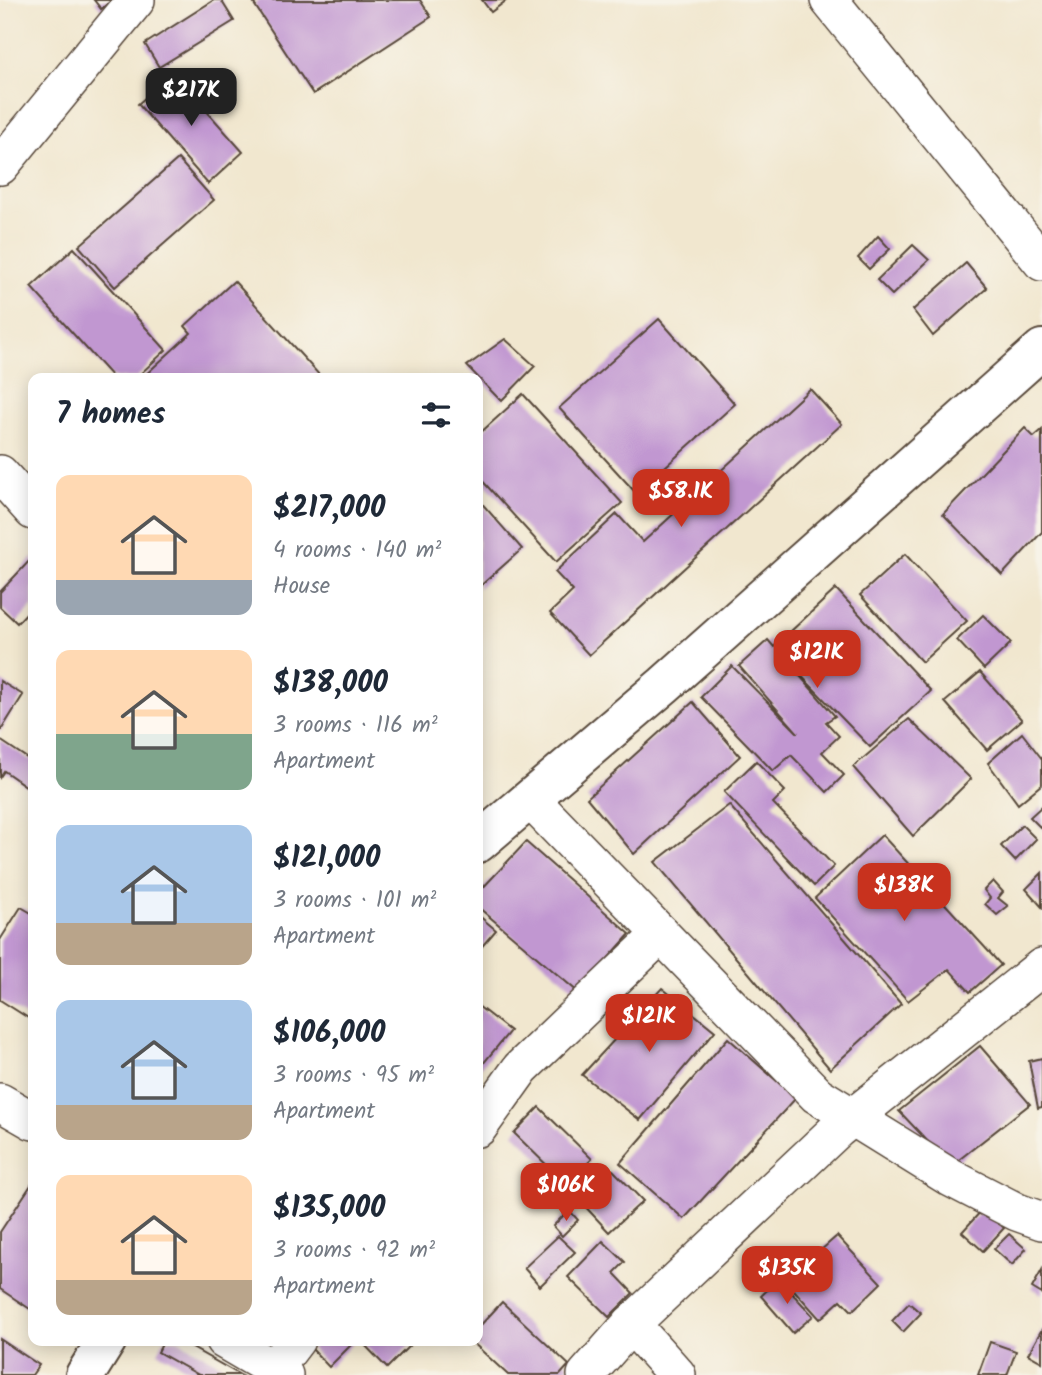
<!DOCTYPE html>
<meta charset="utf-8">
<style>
:root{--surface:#fff;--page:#f6f6f7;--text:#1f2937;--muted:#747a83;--accent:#c8321e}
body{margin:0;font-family:Kalam,sans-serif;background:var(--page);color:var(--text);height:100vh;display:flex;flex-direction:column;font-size:26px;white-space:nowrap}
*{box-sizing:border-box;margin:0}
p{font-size:23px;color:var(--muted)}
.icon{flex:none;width:38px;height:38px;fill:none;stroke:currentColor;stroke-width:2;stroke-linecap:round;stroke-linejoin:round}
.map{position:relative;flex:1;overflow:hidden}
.drawer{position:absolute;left:28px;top:373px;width:455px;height:973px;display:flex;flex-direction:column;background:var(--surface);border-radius:14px;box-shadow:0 4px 18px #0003}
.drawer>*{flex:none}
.price{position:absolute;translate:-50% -60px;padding:0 16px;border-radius:14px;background:var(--accent);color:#fff;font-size:23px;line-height:46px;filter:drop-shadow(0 2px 4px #0008)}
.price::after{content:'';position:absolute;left:50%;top:42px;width:21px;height:16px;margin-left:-10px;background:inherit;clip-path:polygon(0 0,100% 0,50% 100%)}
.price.selected{background:#222;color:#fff}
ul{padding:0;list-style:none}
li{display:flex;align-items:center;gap:21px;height:175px;padding:0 28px}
li span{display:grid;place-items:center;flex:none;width:196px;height:140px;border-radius:14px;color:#555}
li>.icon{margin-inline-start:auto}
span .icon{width:84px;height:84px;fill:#fffc;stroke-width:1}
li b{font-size:30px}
h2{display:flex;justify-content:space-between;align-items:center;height:84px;padding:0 28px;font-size:30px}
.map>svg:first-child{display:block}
.building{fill:#c197d1}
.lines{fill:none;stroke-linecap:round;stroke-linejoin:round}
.minor-casing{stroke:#564639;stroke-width:40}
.tertiary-casing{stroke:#564639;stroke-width:42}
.minor{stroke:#fff;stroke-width:37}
.tertiary{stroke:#fff;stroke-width:38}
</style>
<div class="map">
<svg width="1042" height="1375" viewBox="0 0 1042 1375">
<rect width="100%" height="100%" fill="#f7f3e8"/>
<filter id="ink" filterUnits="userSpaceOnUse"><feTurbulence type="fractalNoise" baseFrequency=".0143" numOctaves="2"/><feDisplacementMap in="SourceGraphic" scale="14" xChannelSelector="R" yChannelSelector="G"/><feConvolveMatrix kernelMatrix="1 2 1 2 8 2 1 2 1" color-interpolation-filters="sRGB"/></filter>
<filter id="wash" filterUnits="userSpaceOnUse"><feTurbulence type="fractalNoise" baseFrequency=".00686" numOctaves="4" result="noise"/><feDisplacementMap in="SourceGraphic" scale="28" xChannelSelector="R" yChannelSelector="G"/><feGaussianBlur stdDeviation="1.57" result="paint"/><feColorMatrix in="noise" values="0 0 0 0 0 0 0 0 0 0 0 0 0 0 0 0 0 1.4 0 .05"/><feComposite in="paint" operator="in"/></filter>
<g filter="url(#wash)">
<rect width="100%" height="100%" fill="#f1e7cf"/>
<g id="blocks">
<g class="building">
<path d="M 94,0 L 112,0 L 101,9 Z"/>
<path d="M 214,0 L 221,0 L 234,21 L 159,67 L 145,44 Z"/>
<path d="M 260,0 L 420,0 L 431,17 L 313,94 L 254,4 Z"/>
<path d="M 482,0 L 507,0 L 491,12 Z"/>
<path d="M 173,73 L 243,152 L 208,184 L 138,104 Z"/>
<path d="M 178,159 L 214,200 L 115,287 L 79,246 Z"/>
<path d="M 878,236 L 890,249 L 869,269 L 858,258 Z"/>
<path d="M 913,245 L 929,260 L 892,295 L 877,280 Z"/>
<path d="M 74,248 L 166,350 L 136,378 L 113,378 L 31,287 Z"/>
<path d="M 966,263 L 987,288 L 933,336 L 913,310 Z"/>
<path d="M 234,281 L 322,378 L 142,378 L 191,333 L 185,326 Z"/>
<path d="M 659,319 L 735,404 L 636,493 L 559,408 Z"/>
<path d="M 505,339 L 535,366 L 501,401 L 467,366 Z"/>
<path d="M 810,389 L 842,424 L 589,655 L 550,613 L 573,591 L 555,572 L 617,514 L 643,542 Z"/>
<path d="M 523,394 L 622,503 L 556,562 L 478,476 L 478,435 Z"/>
<path d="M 1025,428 L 1034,437 L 1042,430 L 1042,532 L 1002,575 L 943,514 Z"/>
<path d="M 478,499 L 522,549 L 478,588 Z"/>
<path d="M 905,554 L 967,621 L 922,662 L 860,595 Z"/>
<path d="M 33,557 L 33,606 L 17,623 L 0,607 L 0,592 Z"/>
<path d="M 836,589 L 931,691 L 870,747 L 785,659 L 835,716 L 826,722 L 839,736 L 822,752 L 844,775 L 827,792 L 791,755 L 773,771 L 701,697 L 732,666 L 798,733 L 739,666 L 768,640 L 774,647 Z"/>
<path d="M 983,615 L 1011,643 L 984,669 L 957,640 Z"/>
<path d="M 980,672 L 1022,720 L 987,750 L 945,702 Z"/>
<path d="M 0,681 L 23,695 L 0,732 Z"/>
<path d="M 693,702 L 740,756 L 634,854 L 587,798 Z"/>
<path d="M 909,719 L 971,779 L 913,836 L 853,767 Z"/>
<path d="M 1022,733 L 1042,759 L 1042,784 L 1018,804 L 988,763 Z"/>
<path d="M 0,740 L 30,760 L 33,754 L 33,791 L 4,771 L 0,777 Z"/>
<path d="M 756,761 L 785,791 L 773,803 L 834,866 L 814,886 L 724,792 Z"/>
<path d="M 729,805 L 901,1004 L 830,1069 L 655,862 Z"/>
<path d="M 1042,806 L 1042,829 L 1030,817 Z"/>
<path d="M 1022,825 L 1036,839 L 1015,861 L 1001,846 Z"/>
<path d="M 882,835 L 1001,965 L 970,992 L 949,969 L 908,1001 L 815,898 Z"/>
<path d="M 526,842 L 630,934 L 578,992 L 478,907 L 478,893 Z"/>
<path d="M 1042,873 L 1042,907 L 1026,889 Z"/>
<path d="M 993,881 L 1003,892 L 998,898 L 1008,906 L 997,915 L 985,904 L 990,898 L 984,890 Z"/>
<path d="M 21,907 L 33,914 L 33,1021 L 0,1000 L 0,940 Z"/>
<path d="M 478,915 L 496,930 L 478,951 Z"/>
<path d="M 662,988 L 715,1031 L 640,1120 L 582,1075 Z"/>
<path d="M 478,1006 L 510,1031 L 478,1070 Z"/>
<path d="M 728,1038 L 796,1098 L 684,1219 L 620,1163 Z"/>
<path d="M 980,1046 L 1030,1104 L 951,1166 L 899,1111 Z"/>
<path d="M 1042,1058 L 1042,1107 L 1038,1108 L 1029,1061 Z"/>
<path d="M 539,1107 L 592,1159 L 566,1184 L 514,1133 Z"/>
<path d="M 613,1170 L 643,1201 L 609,1232 L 580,1201 Z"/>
<path d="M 33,1182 L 33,1311 L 0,1289 L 0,1232 Z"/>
<path d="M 983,1209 L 1004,1228 L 983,1251 L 962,1232 Z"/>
<path d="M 569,1210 L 578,1220 L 562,1236 L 553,1226 Z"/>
<path d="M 1009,1234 L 1026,1249 L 1012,1265 L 994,1249 Z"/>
<path d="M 558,1236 L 575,1252 L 540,1286 L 524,1268 Z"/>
<path d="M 837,1236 L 881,1283 L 852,1311 L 841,1300 L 820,1319 L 786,1281 Z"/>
<path d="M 603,1241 L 625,1262 L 614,1273 L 633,1293 L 609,1317 L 568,1277 Z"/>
<path d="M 1042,1270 L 1042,1294 L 1032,1288 Z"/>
<path d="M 779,1279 L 813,1316 L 793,1333 L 761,1296 Z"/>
<path d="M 502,1302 L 569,1365 L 560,1375 L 508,1375 L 470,1340 L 478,1340 L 478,1328 Z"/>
<path d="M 909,1303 L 921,1313 L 903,1332 L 892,1321 Z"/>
<path d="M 1042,1329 L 1042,1362 L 1028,1354 Z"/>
<path d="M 0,1339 L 39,1365 L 32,1375 L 0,1375 Z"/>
<path d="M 164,1340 L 178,1340 L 240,1375 L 199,1375 L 158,1352 Z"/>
<path d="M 318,1340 L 356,1340 L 329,1367 L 311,1348 Z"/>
<path d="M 360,1340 L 415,1340 L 387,1368 Z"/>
<path d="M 990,1342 L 1016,1351 L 1007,1375 L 978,1375 Z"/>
</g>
</g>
</g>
<g filter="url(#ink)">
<use href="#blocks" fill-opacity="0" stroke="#564639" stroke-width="2"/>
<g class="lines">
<g class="minor-casing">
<g id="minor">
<path d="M 829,0 L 1042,262"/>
<path d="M 0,166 L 136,0"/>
<path d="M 0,474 L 33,511"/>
<path d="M 530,799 L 817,1095 L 951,1178 L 1017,1212 L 1042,1221"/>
<path d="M 0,1102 L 33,1121"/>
<path d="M 478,1128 L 521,1068 L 661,934"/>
<path d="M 631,1324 L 677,1375"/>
<path d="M 224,1340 L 284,1375"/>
<path d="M 274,1369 L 296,1340"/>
<path d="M 586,1375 L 631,1324 L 838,1129 L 1042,967"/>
</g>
</g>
<g class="tertiary-casing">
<g id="tertiary">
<path d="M 478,843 L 664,685 L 1042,349"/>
<path d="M 85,1375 L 107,1340"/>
</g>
</g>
<use href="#minor" class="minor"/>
<use href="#tertiary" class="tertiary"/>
</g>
</g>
</svg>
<b class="price selected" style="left:191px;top:128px">$217K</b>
<b class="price" style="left:681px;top:529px">$58.1K</b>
<b class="price" style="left:817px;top:690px">$121K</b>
<b class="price" style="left:904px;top:923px">$138K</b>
<b class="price" style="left:649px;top:1054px">$121K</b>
<b class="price" style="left:566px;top:1223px">$106K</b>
<b class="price" style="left:787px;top:1306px">$135K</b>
<section class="drawer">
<h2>7 homes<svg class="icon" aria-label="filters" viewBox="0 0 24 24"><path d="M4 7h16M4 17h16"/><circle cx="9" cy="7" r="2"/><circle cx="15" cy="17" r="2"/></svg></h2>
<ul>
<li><span style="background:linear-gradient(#ffd9b3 75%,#9aa5b1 0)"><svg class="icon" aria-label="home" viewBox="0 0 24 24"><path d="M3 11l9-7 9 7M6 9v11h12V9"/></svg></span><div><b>$217,000</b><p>4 rooms · 140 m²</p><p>House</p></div></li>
<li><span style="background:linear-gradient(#ffd9b3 60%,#7fa58c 0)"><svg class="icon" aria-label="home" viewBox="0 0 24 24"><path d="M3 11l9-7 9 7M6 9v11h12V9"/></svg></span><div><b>$138,000</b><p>3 rooms · 116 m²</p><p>Apartment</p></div></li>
<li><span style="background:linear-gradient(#a9c7e8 70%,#b9a48a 0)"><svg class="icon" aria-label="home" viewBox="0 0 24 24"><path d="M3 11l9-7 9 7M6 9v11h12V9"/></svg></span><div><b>$121,000</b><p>3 rooms · 101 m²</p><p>Apartment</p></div></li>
<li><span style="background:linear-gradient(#a9c7e8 75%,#b9a48a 0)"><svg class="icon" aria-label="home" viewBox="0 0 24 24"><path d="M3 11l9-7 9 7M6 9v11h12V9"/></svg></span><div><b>$106,000</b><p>3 rooms · 95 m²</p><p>Apartment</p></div></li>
<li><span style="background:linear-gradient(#ffd9b3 75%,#b9a48a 0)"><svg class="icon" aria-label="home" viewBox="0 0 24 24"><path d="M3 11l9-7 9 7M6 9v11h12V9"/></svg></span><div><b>$135,000</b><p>3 rooms · 92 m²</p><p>Apartment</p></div></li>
</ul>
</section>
</div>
